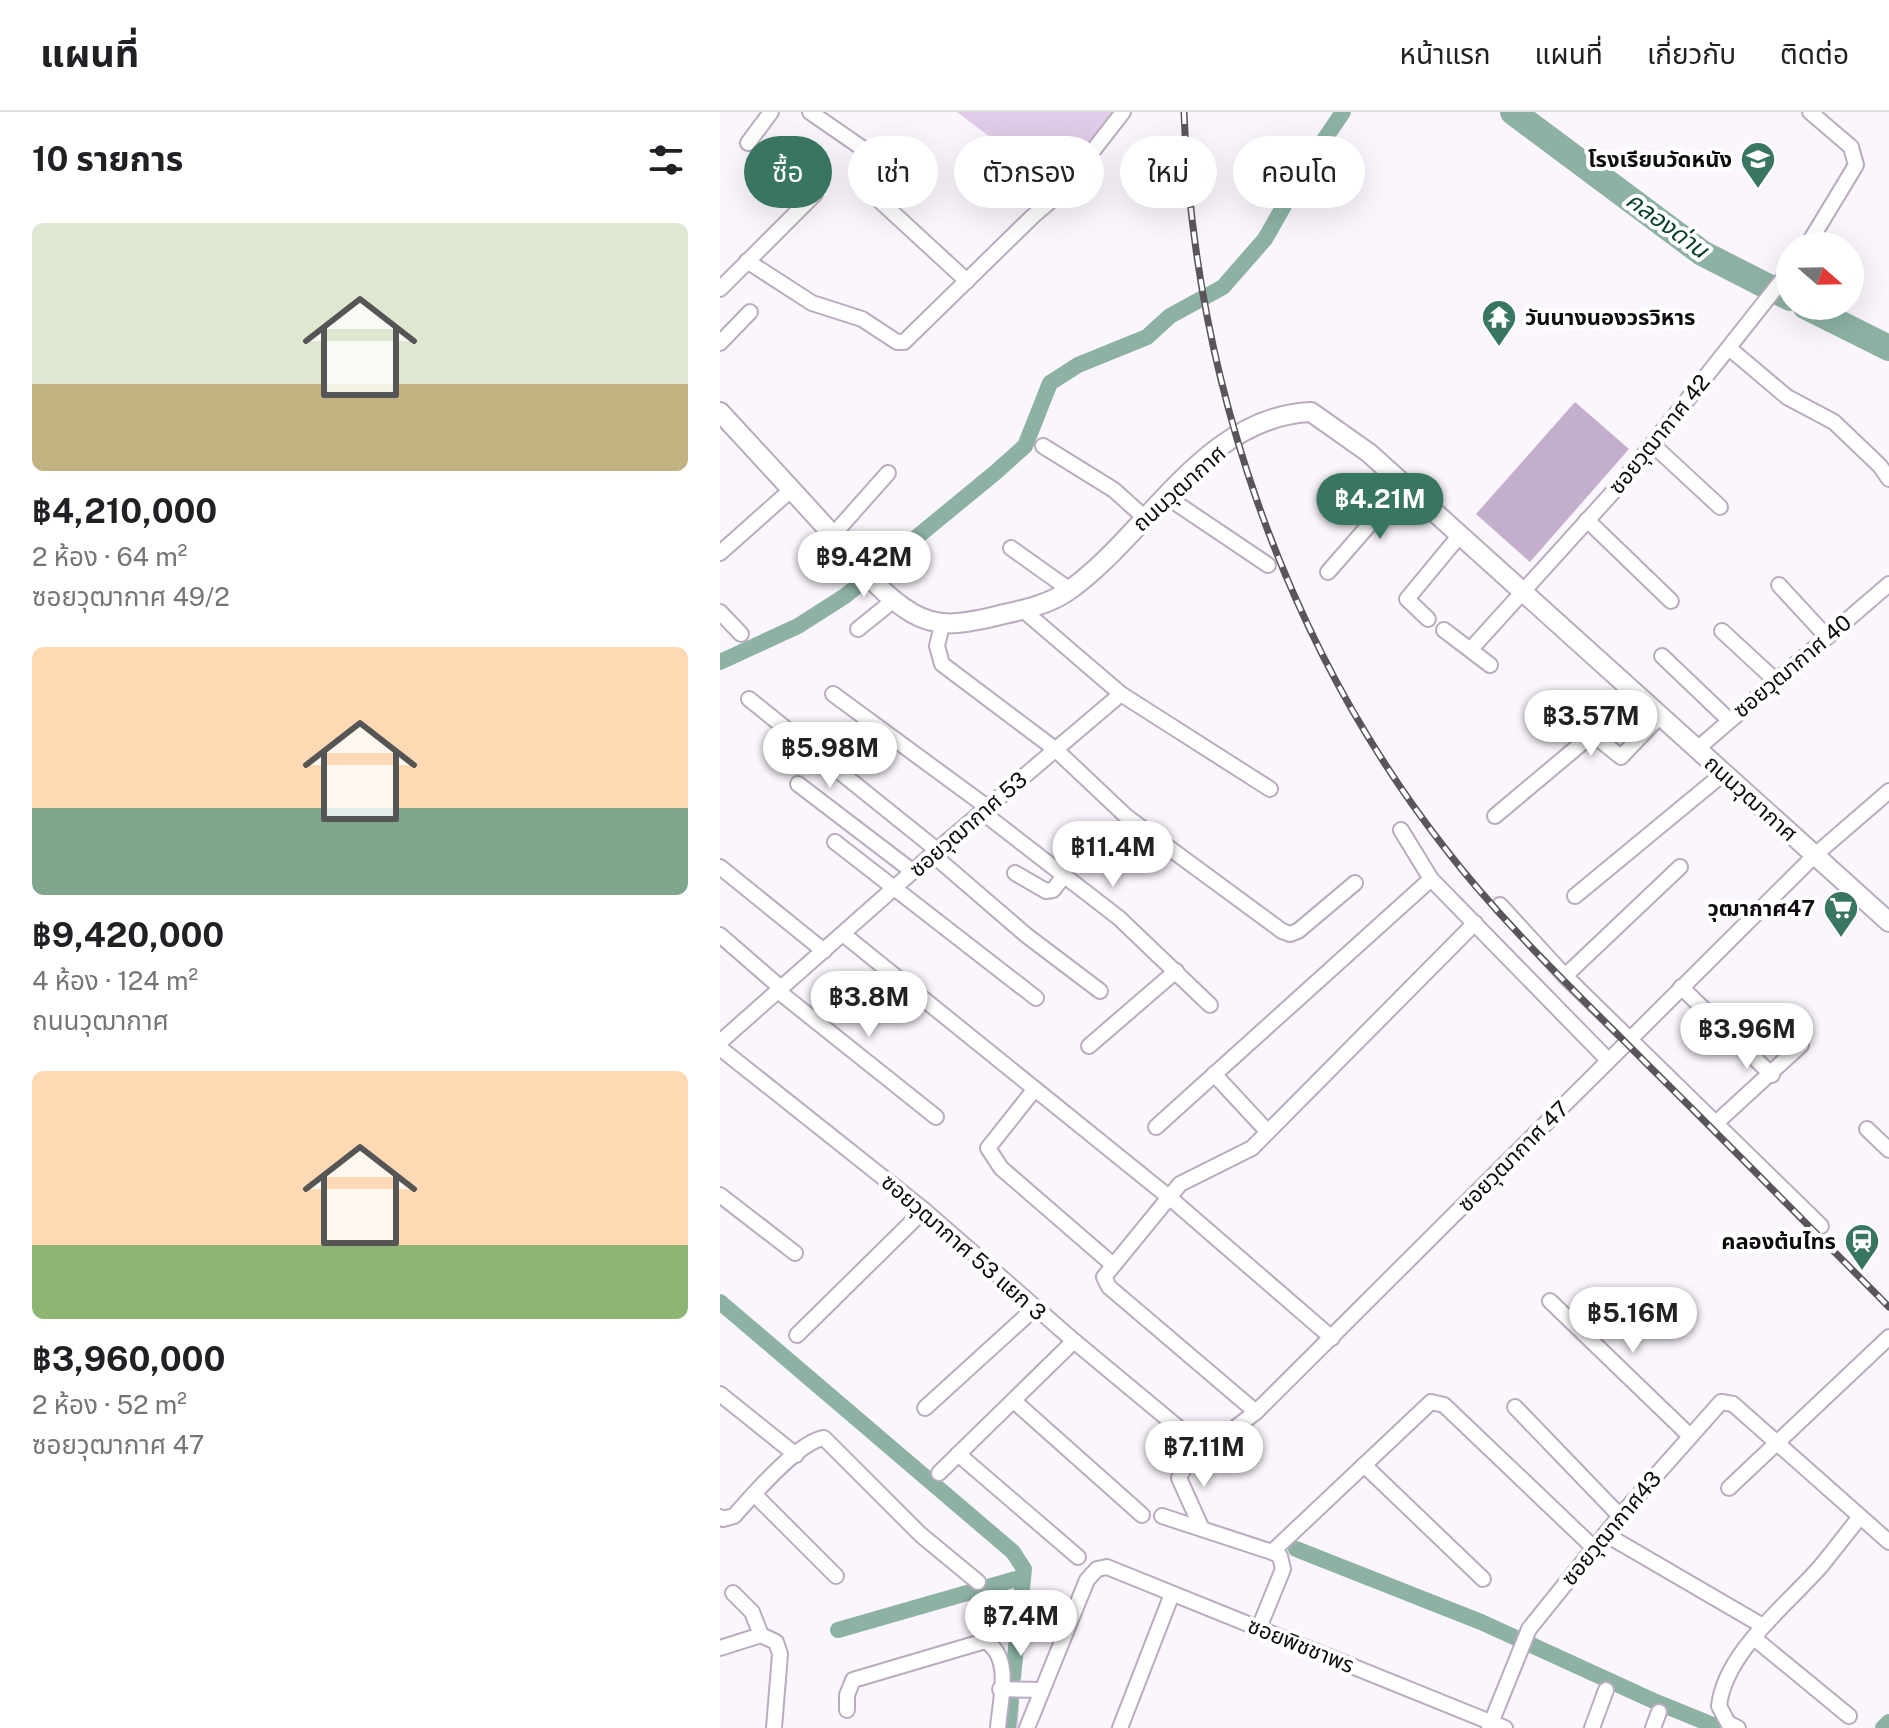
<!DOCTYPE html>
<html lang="th">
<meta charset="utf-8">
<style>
:root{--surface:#fff;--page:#f6f6f6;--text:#202124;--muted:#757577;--line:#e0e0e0;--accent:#387662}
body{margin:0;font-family:"Public Sans","Noto Sans Thai",sans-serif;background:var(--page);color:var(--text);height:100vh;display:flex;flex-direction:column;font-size:30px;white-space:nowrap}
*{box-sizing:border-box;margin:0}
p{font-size:26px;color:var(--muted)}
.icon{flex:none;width:44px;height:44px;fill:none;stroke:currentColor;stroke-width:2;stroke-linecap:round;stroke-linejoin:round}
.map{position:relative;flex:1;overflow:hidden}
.panel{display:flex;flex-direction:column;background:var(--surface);width:720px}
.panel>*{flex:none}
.hud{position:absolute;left:24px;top:24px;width:760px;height:72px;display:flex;gap:16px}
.needle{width:52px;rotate:110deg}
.buttons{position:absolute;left:1056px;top:120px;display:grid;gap:16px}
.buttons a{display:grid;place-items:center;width:88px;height:88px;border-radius:50%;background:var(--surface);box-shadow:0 8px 32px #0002;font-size:40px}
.price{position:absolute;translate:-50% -68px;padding:0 18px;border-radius:28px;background:#fff;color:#222;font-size:26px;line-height:52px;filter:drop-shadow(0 2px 4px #0008)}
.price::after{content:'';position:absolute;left:50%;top:48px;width:24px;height:18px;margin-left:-12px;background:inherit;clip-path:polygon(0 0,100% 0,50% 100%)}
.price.current{background:var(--accent);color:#fff}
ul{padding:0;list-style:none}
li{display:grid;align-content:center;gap:16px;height:424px;padding:0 32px}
li span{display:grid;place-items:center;height:248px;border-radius:12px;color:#555}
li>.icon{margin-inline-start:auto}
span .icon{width:144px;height:144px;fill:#fffc;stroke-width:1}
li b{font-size:34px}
h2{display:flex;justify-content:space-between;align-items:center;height:96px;padding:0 32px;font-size:34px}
.tag{padding:0 28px;border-radius:36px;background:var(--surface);box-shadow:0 8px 32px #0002;font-size:28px;line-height:72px}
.tag.current{background:var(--accent);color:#fff}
header{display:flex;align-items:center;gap:48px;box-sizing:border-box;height:112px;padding:0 40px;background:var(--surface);border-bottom:2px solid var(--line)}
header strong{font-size:38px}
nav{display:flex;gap:44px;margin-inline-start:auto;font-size:28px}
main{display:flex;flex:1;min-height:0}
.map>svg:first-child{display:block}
.green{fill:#e0cce8}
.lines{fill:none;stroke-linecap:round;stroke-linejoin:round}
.canal{stroke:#8db2a4;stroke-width:16}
.river{stroke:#8db2a4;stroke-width:26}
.building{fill:#c3afcb}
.street-casing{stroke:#b9acbe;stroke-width:18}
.secondary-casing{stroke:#b9acbe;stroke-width:22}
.street{stroke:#fff;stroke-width:14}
.secondary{stroke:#fff;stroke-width:18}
.rail-casing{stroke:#59555b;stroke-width:7}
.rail{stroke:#fff;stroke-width:4;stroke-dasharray:12;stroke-linecap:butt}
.labels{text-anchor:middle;stroke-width:8;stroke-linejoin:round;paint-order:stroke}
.poi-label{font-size:22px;font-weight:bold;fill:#0f0b11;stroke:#fff;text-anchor:end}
.street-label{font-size:22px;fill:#0f0b11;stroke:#fff}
.water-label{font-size:24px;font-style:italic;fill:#043c2e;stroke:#fff}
</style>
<header>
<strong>แผนที่</strong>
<nav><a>หน้าแรก</a><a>แผนที่</a><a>เกี่ยวกับ</a><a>ติดต่อ</a></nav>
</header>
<main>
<section class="panel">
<h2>10 รายการ<svg class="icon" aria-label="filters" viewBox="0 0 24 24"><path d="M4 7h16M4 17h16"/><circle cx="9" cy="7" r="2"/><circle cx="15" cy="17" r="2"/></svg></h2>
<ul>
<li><span style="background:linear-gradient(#dfe7d0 65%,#c2b280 0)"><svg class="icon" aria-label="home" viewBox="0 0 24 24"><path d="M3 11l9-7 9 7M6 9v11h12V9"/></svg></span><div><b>฿4,210,000</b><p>2 ห้อง · 64 m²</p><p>ซอยวุฒากาศ 49/2</p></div></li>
<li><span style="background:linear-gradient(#ffd9b3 65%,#7fa58c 0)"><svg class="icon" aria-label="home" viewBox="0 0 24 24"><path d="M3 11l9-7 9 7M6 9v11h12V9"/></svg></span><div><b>฿9,420,000</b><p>4 ห้อง · 124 m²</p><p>ถนนวุฒากาศ</p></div></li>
<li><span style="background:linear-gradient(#ffd9b3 70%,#8fb573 0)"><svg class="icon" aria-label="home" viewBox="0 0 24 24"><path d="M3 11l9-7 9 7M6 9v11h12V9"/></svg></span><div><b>฿3,960,000</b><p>2 ห้อง · 52 m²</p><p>ซอยวุฒากาศ 47</p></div></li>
</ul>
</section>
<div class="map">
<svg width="1169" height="1616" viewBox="0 0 1169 1616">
<rect width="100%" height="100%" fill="#fbf6fd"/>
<g class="green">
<path d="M 237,0 L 396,0 L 349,63 L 323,87 L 283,58 L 285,48 L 278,43 L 282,34 Z"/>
<path d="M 284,1595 L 299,1595 L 298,1616 L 283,1616 Z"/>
</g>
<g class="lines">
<g class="canal">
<path d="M 0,550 L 78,514 L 125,484 L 276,360 L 305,334 L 330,271 L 358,253 L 427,225 L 450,204 L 503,175 L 545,127 L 587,53 L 623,0"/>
<path d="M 0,1190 L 293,1440 L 304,1457 L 293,1565"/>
<path d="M 576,1437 L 761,1510 L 936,1590 L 1000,1616"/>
<path d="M 118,1518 L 303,1465"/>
<path d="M 288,1616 L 291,1589"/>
<path d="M 1163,1616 L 1169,1610"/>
</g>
<g class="river">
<path d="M 793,0 L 982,141 L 1070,186"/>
<path d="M 1085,194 L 1169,236"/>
</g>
</g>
<path class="building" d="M 855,290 L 909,337 L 810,450 L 756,402 Z"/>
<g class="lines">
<g class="street-casing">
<g id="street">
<path d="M 90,0 L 174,58 L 159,88 L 247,169"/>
<path d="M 28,31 L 51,0"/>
<path d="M 1087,134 L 1136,53 L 1131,35 L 1090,0"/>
<path d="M 27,149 L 92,191 L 142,207 L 177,230 L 184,230 L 313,104 L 340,81 L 403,0"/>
<path d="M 0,177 L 95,82"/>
<path d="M 0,231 L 30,200"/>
<path d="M 1009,236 L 1067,285 L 1114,310 L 1160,354 L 1169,367"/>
<path d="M 932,332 L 1000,395"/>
<path d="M 323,334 L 394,378 L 425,406"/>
<path d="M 447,385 L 548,453"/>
<path d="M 867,408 L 951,489"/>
<path d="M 113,423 L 168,361"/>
<path d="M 291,436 L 350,478"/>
<path d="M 0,441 L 72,377"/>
<path d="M 608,460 L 684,373"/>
<path d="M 1059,473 L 1107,525"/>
<path d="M 303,498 L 401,582 L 550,677"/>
<path d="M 0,500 L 21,522"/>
<path d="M 708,507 L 687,487 L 740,423"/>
<path d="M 222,513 L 217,534 L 222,552 L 335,637 L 407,705 L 562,819 L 570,822 L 578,819 L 635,771"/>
<path d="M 138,517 L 174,488"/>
<path d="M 724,518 L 770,553"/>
<path d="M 1002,519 L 1055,568"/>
<path d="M 751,537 L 903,369 L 1070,158"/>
<path d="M 942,544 L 1008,607"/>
<path d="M 113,582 L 267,695"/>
<path d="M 29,587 L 217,738"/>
<path d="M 977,637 L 1169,472"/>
<path d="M 78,672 L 192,759"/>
<path d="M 262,700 L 399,806 L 490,893"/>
<path d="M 775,704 L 868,626 L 881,629 L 901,645 L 941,603"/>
<path d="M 681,718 L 711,767 L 888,948"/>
<path d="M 115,730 L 316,886"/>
<path d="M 212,742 L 306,823 L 380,879"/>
<path d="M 0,755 L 104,839"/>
<path d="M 295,761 L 326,779 L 333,778 L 344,764"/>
<path d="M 855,784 L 1004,661"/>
<path d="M 780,793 L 845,864 L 1101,1114"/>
<path d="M 123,822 L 450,1086 L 612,1226"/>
<path d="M 0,823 L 61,876"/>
<path d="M 845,864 L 960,755"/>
<path d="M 961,875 L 1052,963"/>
<path d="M 58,879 L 216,1005"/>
<path d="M 0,930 L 217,738 L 401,582"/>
<path d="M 369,934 L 456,859"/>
<path d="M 0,936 L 204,1098 L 354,1229 L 484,1337"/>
<path d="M 494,962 L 547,1019"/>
<path d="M 314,978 L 268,1036 L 281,1056 L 392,1152"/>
<path d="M 996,1011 L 1081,933"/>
<path d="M 436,1015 L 711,767"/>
<path d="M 1147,1017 L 1169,1038"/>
<path d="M 0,1083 L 75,1141"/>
<path d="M 830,1189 L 970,1324"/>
<path d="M 77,1223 L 204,1098"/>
<path d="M 0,1282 L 76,1343"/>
<path d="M 295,1290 L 422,1403"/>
<path d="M 795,1295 L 900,1404"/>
<path d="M 205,1296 L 315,1196"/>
<path d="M 536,1300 L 389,1175 L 384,1165 L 460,1072 L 532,1036 L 755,811"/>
<path d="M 238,1342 L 358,1445"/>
<path d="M 644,1353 L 763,1467"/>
<path d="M 219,1361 L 354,1229"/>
<path d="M 1009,1376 L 1169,1225"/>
<path d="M 34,1382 L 116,1464"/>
<path d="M 442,1404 L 552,1440"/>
<path d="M 0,1405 L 3,1407 L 14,1404 C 32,1384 79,1329 104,1326 L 201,1423 L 258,1470"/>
<path d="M 482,1417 L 459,1366 L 465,1354 L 536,1300 L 1095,743 L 1169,679"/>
<path d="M 885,1422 L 1043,1514"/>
<path d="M 13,1481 L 32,1500 L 41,1523"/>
<path d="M 539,1516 L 563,1457 L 560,1444 L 552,1440 L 711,1290 L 724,1293 L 874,1436"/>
<path d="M 1034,1526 L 1129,1604"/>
<path d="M 0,1536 L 41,1523 L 56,1530 L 60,1542 L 54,1616"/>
<path d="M 280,1577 L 321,1578"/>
<path d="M 127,1598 L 127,1583 L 133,1568 L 265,1529 C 293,1545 280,1588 278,1616"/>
<path d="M 307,1616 L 367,1468 L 377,1457 L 387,1455 L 785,1616"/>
<path d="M 400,1616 L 452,1482"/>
<path d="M 769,1616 L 809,1517 L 900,1404 L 1001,1290 L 1013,1292 L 1169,1430"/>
<path d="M 872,1616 L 886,1578"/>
<path d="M 933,1616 L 939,1600"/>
<path d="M 1018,1616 L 1008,1611 L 999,1594 C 1005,1540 1067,1493 1101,1454 C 1114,1438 1127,1421 1140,1405"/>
</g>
</g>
<g class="secondary-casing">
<path id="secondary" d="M 0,300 C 37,340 74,380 111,421 C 136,449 160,482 192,501 C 218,516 240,512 268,506 C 295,499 325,495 348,479 C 427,424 484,304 591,300 L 649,341 L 1169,810"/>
</g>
<use href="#street" class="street"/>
<use href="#secondary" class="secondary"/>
<g class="rail-casing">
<path id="rail" d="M 464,0 C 473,262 562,527 724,735 C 784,813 856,880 925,950 C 1007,1031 1088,1113 1169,1195"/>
</g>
<use href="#rail" class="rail"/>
</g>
<defs>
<g id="school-pin" transform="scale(1.8)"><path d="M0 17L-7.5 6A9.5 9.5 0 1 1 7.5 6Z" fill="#387662" stroke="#fff"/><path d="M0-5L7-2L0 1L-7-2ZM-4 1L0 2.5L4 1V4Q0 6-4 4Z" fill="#fff"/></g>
<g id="temple-pin" transform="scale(1.8)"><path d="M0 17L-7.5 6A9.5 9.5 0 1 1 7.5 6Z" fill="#387662" stroke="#fff"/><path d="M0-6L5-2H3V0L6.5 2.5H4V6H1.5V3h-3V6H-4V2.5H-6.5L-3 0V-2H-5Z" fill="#fff"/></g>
<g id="supermarket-pin" transform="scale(1.8)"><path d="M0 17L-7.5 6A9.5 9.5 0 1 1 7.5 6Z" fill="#387662" stroke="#fff"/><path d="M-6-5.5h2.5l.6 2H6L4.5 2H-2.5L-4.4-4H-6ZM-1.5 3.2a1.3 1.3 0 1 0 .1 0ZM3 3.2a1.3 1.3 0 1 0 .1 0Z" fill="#fff"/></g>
<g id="station-pin" transform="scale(1.8)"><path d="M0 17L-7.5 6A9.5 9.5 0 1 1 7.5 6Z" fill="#387662" stroke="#fff"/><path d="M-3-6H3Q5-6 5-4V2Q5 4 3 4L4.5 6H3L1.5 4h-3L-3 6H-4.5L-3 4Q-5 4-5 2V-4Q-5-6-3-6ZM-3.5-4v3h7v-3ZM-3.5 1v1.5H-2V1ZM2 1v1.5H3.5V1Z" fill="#fff"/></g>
</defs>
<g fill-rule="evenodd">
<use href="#school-pin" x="1038" y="47"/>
<use href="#temple-pin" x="779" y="205"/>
<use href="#supermarket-pin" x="1121" y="796"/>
<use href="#station-pin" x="1142" y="1129"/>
</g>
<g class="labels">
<g class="poi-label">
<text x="1012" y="55">โรงเรียนวัดหนัง</text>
<text x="805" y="213" text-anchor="start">วันนางนองวรวิหาร</text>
<text x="1095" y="804">วุฒากาศ47</text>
<text x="1116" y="1137">คลองต้นไทร</text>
</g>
<g class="street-label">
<text transform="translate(939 322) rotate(-51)" y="8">ซอยวุฒากาศ 42</text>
<text transform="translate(459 376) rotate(-42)" y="8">ถนนวุฒากาศ</text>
<text transform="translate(1072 554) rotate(-40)" y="8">ซอยวุฒากาศ 40</text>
<text transform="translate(1031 686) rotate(42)" y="8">ถนนวุฒากาศ</text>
<text transform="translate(248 712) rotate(-41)" y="8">ซอยวุฒากาศ 53</text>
<text transform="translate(793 1044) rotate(-45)" y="8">ซอยวุฒากาศ 47</text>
<text transform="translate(244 1135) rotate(41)" y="8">ซอยวุฒากาศ 53 แยก 3</text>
<text transform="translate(891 1416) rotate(-50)" y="8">ซอยวุฒากาศ43</text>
<text transform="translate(581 1533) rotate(22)" y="8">ซอยพิชชาพร</text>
</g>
<g class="water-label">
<text transform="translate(947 113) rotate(36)" y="8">คลองด่าน</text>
</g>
</g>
</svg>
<div class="buttons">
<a><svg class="needle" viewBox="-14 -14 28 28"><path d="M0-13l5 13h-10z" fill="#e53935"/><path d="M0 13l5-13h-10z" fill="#757577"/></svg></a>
</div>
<b class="price current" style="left:660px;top:429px">฿4.21M</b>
<b class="price" style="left:144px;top:487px">฿9.42M</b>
<b class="price" style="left:871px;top:646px">฿3.57M</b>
<b class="price" style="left:110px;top:678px">฿5.98M</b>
<b class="price" style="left:393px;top:777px">฿11.4M</b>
<b class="price" style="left:149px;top:927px">฿3.8M</b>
<b class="price" style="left:1027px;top:959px">฿3.96M</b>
<b class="price" style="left:913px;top:1243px">฿5.16M</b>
<b class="price" style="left:484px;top:1377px">฿7.11M</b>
<b class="price" style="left:301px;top:1546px">฿7.4M</b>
<div class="hud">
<a class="tag current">ซื้อ</a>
<a class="tag">เช่า</a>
<a class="tag">ตัวกรอง</a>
<a class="tag">ใหม่</a>
<a class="tag">คอนโด</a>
</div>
</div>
</main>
